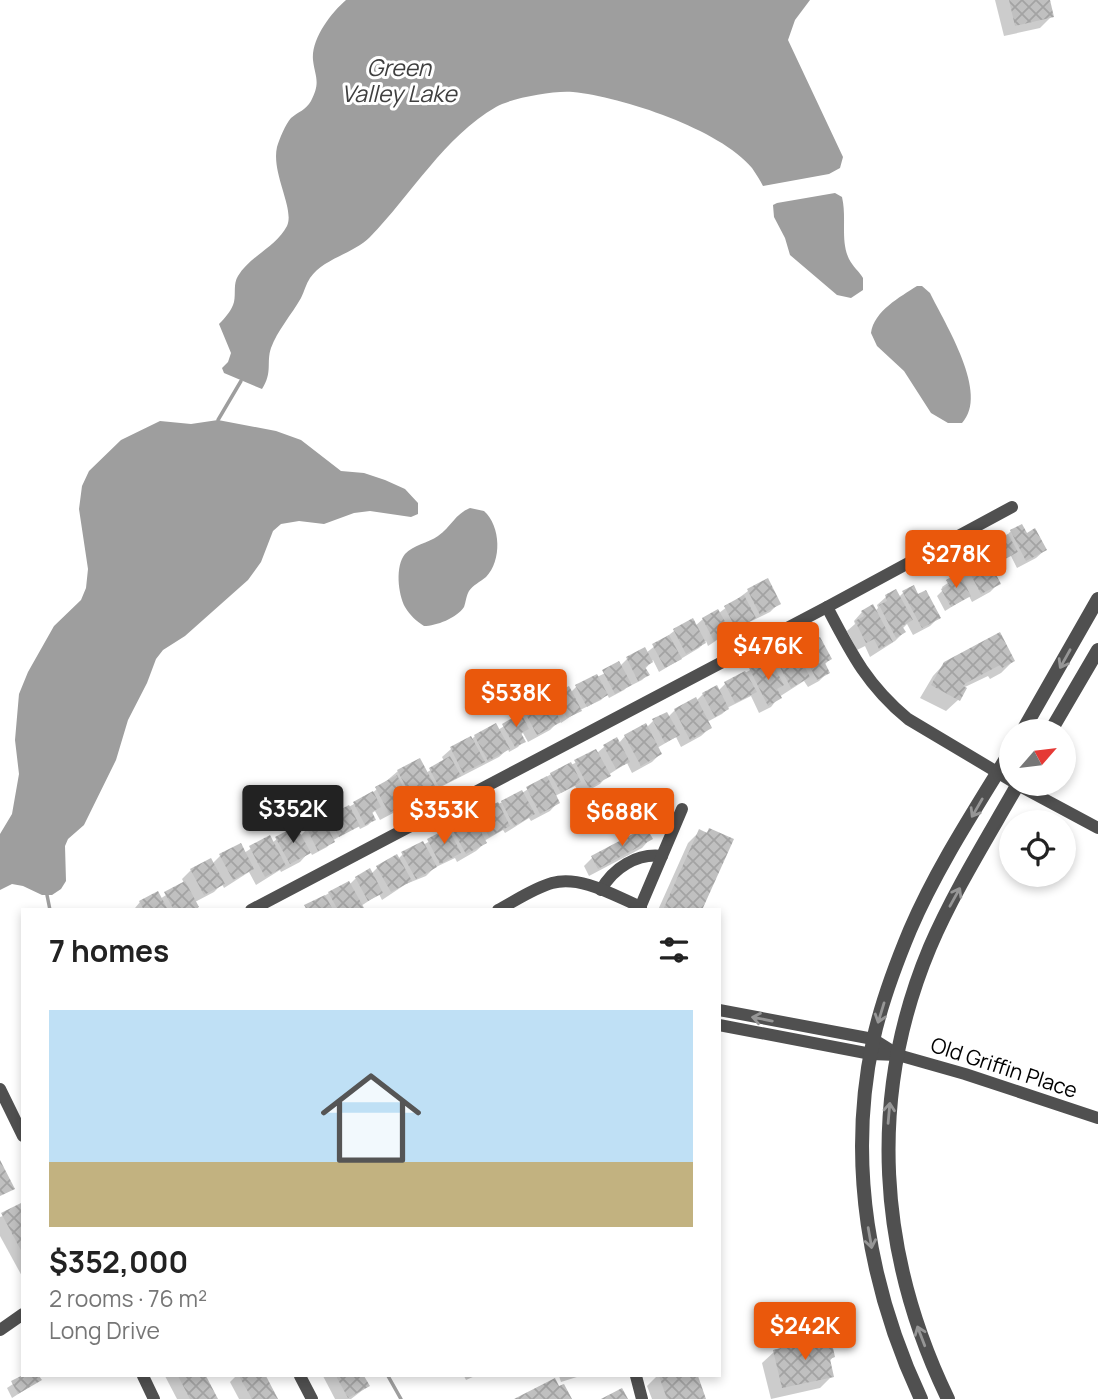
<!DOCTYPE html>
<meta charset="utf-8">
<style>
:root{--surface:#fff;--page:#f2f2f2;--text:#222;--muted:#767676;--accent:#ea580c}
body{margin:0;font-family:Manrope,sans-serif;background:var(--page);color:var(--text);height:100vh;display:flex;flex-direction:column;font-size:26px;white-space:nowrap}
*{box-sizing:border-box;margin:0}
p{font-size:23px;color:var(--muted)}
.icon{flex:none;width:38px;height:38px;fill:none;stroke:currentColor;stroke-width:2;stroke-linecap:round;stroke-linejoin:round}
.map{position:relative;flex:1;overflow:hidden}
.details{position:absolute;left:21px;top:908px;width:700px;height:469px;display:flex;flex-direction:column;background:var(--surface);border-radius:0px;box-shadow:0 4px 10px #0003}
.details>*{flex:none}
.needle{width:46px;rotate:62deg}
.controls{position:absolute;left:999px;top:719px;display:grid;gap:14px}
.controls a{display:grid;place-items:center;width:77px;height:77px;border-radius:50%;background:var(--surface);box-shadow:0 4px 10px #0003;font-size:35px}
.price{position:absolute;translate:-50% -60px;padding:0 16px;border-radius:7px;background:var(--accent);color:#fff;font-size:23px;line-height:46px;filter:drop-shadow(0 2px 4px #0008)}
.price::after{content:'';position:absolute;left:50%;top:42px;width:21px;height:16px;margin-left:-10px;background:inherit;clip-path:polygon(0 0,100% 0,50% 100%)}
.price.selected{background:#222;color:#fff}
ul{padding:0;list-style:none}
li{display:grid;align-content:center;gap:14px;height:371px;padding:0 28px}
li span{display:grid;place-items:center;height:217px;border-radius:0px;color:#555}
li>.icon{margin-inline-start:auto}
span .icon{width:126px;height:126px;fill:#fffc;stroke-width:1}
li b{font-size:30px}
h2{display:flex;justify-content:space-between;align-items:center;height:84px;padding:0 28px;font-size:30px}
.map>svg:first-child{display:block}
.water{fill:#9e9e9e}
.shadow{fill:#0003}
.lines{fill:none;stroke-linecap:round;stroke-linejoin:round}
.stream{stroke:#9e9e9e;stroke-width:3.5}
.building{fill:url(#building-cross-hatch)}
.minor{stroke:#505050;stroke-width:12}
.tertiary{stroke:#505050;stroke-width:14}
.oneway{stroke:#969696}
.labels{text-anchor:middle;stroke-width:6;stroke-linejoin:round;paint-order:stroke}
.street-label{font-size:21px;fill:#000;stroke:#fff}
.water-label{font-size:23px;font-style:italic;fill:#3f3f3f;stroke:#fff}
</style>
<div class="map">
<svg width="1098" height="1399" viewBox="0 0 1098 1399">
<defs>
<pattern id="building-cross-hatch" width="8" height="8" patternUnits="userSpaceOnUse" patternTransform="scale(1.75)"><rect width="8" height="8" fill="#c0c0c0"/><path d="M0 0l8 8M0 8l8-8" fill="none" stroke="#a3a3a3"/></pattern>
</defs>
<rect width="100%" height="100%" fill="#fff"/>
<g class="water">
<path d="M 346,0 L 810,0 L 795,20 L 788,40 L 843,157 L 840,168 L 829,174 L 763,186 C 760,180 756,174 752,168 C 720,129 622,97 573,92 C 555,90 511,98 496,107 C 445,136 411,195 370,237 C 353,254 324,258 310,278 C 306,284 304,292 301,298 C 292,314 277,331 271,348 C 266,363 273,372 262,389 L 224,373 L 222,368 L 228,362 L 231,353 L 219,324 C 225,318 232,310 234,302 C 236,293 233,284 238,276 C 250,256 276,247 287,226 C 295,209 271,173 277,147 C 279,140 286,123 291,118 C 298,112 306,110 311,101 C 321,82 315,77 313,60 C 311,39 331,13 346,0 Z"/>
<path d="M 835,193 L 842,197 C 847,218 840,240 849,259 C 853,267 859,271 863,278 L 863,290 L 851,298 L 837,295 L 790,255 L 785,238 L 774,217 L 773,205 L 777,203 Z"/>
<path d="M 917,286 L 922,286 L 930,293 C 945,324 990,394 962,423 L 948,423 L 931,413 L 904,371 L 877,346 L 871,333 C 874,311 900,297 917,286 Z"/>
<path d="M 218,420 L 276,431 L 301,440 L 341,471 L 364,473 L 385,480 L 405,489 L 418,503 L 418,514 L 411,517 L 370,511 L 354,513 L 324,524 L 299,521 L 281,524 L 273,531 L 261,562 L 248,580 L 185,636 L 163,650 L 156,659 L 147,683 L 128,720 L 116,760 L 84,825 L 68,839 L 65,846 L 66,881 L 61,889 L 52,895 L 42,895 L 23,886 L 12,884 L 0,890 L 0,834 L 12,814 L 19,774 L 15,740 L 19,694 L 28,672 L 54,626 L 81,600 L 86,588 L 88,569 L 79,509 L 82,486 L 89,471 L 121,440 L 160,421 L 191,424 Z"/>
<path d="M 470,508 L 484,511 C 501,526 502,561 486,577 C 480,582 473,585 469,591 C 466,596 466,602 464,607 C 457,618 436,626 424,626 C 416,621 410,615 405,607 C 398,594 395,566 405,554 C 413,545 428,543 438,536 C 451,527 455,514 470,508 Z"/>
</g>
<g class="shadow">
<path d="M 995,0 L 1048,0 L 1052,16 L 1040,28 L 1004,36 Z"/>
<path d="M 1011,531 L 1026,535 L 1045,550 L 1036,558 L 1017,568 L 1011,556 L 990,567 L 999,583 L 990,592 L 972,602 L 969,596 L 945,611 L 937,596 L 943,590 L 942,587 L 958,576 L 956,572 L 965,564 L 984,554 L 988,547 L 1004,538 Z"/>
<path d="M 767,581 L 779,603 L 770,612 L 729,632 L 708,646 L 706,641 L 699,648 L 659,672 L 653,660 L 645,669 L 648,674 L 642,680 L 632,685 L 631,683 L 624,690 L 609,698 L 607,694 L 601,700 L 580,710 L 561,723 L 560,720 L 550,730 L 528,742 L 523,733 L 520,735 L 523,741 L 518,747 L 509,752 L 508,749 L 499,757 L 433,791 L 432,789 L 425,796 L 380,820 L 375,811 L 371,814 L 374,819 L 368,825 L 360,829 L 358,825 L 332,841 L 327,847 L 312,855 L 310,851 L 300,862 L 281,872 L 280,870 L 256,885 L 249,872 L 224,888 L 222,884 L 214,892 L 195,902 L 197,906 L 194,910 L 136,910 L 135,908 L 140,902 L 160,899 L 184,883 L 182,879 L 191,870 L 212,864 L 220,856 L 244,853 L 269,837 L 272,843 L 277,839 L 300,836 L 307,829 L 322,821 L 323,824 L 329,818 L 370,795 L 398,771 L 426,773 L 444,761 L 442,757 L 451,749 L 470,739 L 471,740 L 475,736 L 498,730 L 515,719 L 513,715 L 522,706 L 548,703 L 555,696 L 570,693 L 576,687 L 620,666 L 627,659 L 644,649 L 646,653 L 674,631 L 692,621 L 695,626 L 703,619 L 719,613 L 748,591 Z"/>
<path d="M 903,593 L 918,596 L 939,617 L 930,626 L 913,635 L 907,624 L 902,629 L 904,632 L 895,641 L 870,657 L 865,646 L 857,650 L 847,631 L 855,624 L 854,621 L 862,612 L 875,611 L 878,608 L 877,605 L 886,597 L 899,597 Z"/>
<path d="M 798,644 L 830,659 L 824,665 L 828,672 L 819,681 L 808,687 L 804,681 L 779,697 L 771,707 L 759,713 L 751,696 L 729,707 L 722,714 L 707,722 L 710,728 L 701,736 L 681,747 L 676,737 L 657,748 L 660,754 L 652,762 L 632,773 L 627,763 L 608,775 L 600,784 L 580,795 L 575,786 L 555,796 L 558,802 L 550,811 L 531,821 L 529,818 L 505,833 L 503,830 L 484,841 L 485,843 L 476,851 L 457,862 L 455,858 L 434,868 L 426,876 L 406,884 L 382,900 L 379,894 L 361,906 L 360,910 L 302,910 L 329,893 L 350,884 L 356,878 L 371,874 L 378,867 L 398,859 L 403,854 L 423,845 L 452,828 L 472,819 L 477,814 L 522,793 L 551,774 L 597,753 L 604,747 L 619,743 L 625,736 L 646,728 L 653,721 L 668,717 L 675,710 L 696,701 L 703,694 L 718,691 L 725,684 L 761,664 L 764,669 L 774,656 L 783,651 L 786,657 Z"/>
<path d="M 1013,661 L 1001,673 L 990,679 L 988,676 L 965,687 L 958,700 L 946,711 L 920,698 L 933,676 L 945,663 Z"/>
<path d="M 709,830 L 700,910 L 658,910 L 688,843 L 700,831 L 705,834 Z"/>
<path d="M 650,839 L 642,848 L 589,876 L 584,866 L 592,858 Z"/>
<path d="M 23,1209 L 23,1278 L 0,1236 L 0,1217 Z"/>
<path d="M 774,1352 L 833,1357 L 829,1362 L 832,1376 L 820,1388 L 771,1399 L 762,1363 Z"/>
<path d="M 25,1376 L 37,1376 L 40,1380 L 12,1398 L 7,1388 Z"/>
<path d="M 165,1376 L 204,1376 L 216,1399 L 177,1399 Z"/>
<path d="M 236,1376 L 264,1376 L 276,1399 L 239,1399 L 230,1382 Z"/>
<path d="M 323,1376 L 362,1376 L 368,1386 L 351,1399 L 335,1399 Z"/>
<path d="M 464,1376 L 475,1376 L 466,1380 Z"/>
<path d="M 559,1376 L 580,1376 L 561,1382 Z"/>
<path d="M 657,1376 L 696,1376 L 704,1399 L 652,1399 L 647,1386 Z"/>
</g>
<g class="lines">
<g class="stream">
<path d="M 218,420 L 241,381"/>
<path d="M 47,895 L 50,910"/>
<path d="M 388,1376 L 401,1399"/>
</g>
</g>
<g class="building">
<path d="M 1009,0 L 1050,0 L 1054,17 L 1015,26 Z"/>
<path d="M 1022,524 L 1027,533 L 1035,528 L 1047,550 L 1026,561 L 1010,530 Z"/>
<path d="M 1008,534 L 1018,552 L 997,563 L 987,545 Z"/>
<path d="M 984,552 L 1001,584 L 981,594 L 964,562 Z"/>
<path d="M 959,573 L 971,596 L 951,607 L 941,589 L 949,585 L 946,580 Z"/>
<path d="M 768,578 L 781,604 L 760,615 L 747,589 Z"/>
<path d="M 914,585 L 918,594 L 926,590 L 941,618 L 922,628 L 902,591 Z"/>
<path d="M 896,589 L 913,620 L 902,626 L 906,632 L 896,638 L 879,605 L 887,601 L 885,595 Z"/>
<path d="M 744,595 L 756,618 L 736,629 L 724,606 Z"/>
<path d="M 873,604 L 893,642 L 879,649 L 874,639 L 866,643 L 855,621 L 864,616 L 861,611 Z"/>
<path d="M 718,609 L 731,632 L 714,641 L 702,618 Z"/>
<path d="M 693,618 L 706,643 L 686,654 L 673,629 Z"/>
<path d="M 1000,632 L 1015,661 L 1002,668 L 1000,665 L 966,683 L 963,686 L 967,688 L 960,701 L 931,685 L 944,662 Z"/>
<path d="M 669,635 L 682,659 L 665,668 L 652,644 Z"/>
<path d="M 808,637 L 810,642 L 820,637 L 832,659 L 825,663 L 830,673 L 817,680 L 797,643 Z"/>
<path d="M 645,647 L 653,662 L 645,667 L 650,675 L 638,681 L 626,657 Z"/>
<path d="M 783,649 L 786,655 L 796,650 L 810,677 L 791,688 L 773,654 Z"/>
<path d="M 619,661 L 632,685 L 615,694 L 602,670 Z"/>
<path d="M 762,661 L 764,667 L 772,663 L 784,685 L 777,689 L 782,698 L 768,706 L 749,668 Z"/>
<path d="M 745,671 L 757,692 L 735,703 L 724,682 Z"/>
<path d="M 597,674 L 608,695 L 587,707 L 575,685 Z"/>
<path d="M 717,685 L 729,709 L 715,717 L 702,693 Z"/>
<path d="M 569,686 L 582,711 L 567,718 L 554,694 Z"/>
<path d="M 545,692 L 561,722 L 537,735 L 521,705 Z"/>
<path d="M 696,697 L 712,728 L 690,740 L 674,709 Z"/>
<path d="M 667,712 L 680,735 L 665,743 L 652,719 Z"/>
<path d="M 521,713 L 529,729 L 521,733 L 526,742 L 515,747 L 502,724 Z"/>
<path d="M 496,723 L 510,749 L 488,761 L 474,735 Z"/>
<path d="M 646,723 L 662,754 L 641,766 L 624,735 Z"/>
<path d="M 471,736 L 485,762 L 463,773 L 450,747 Z"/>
<path d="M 617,737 L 630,762 L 616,769 L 603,745 Z"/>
<path d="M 596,749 L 611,776 L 589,788 L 574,760 Z"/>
<path d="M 450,756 L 461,776 L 439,787 L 429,768 Z"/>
<path d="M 420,758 L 436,788 L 413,800 L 397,770 Z"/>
<path d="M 571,762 L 581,782 L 561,793 L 550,773 Z"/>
<path d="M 397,775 L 411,802 L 389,813 L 375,787 Z"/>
<path d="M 547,776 L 560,803 L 540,814 L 526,787 Z"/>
<path d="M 522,790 L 535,814 L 514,826 L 501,801 Z"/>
<path d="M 373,791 L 381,807 L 372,812 L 376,820 L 365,825 L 353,802 Z"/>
<path d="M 498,802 L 510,826 L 489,837 L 476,813 Z"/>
<path d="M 349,805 L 360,826 L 339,837 L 328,816 Z"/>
<path d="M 472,815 L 487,843 L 466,854 L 451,827 Z"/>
<path d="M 323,818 L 335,842 L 318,851 L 306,827 Z"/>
<path d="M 296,826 L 311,853 L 290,864 L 275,837 Z"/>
<path d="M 646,827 L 653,839 L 598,869 L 591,856 Z"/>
<path d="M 448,828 L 461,853 L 440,864 L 427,839 Z"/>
<path d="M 709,828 L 734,839 L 702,910 L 663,910 L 699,829 L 707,833 Z"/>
<path d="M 270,835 L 286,866 L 265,877 L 249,846 Z"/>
<path d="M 423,841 L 437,867 L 416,879 L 401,852 Z"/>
<path d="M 241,843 L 254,869 L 233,880 L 219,854 Z"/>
<path d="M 397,854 L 412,881 L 391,892 L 376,866 Z"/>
<path d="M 211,858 L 225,884 L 204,895 L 190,869 Z"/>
<path d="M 370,868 L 383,893 L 368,901 L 355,877 Z"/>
<path d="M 185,881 L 199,907 L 193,910 L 174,910 L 164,892 Z"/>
<path d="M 349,881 L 364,908 L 361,910 L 338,910 L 328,892 Z"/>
<path d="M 158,891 L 168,910 L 144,910 L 139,901 Z"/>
<path d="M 325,895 L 333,910 L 307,910 L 304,905 Z"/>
<path d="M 0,1160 L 15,1189 L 0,1196 Z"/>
<path d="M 21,1203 L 23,1205 L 23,1254 L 1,1213 Z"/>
<path d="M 830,1335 L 835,1357 L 830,1359 L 834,1377 L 782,1388 L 773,1350 Z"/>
<path d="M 21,1376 L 39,1376 L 42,1380 L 18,1394 L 11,1381 Z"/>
<path d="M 178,1376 L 206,1376 L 218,1399 L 190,1399 Z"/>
<path d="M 239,1376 L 266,1376 L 278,1399 L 252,1399 Z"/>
<path d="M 336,1376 L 364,1376 L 370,1386 L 348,1398 Z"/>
<path d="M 659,1376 L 698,1376 L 706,1399 L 667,1399 Z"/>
<path d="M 555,1378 L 559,1386 L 564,1384 L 572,1399 L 514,1399 Z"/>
<path d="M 622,1388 L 628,1399 L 601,1399 Z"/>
</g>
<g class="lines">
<g class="minor">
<path d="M 827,607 C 851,653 867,685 908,719 L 1012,781"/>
<path d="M 1016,784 L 1098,828"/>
<path d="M 601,890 C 613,868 637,853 662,856"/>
<path d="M 251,910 L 827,607 L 1012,507"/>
<path d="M 498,910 C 515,901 534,888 552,883 C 581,875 615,896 641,907"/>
<path d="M 639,910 L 682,809"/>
<path d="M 719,1010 L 873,1039 L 897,1054"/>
<path d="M 719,1025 L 871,1054 L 898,1055 L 965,1074 L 1098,1118"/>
<path d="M 0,1089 L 23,1136"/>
<path d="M 0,1330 L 23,1314"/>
<path d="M 143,1376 L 154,1399"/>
<path d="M 300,1376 L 312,1399"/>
<path d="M 636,1376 L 642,1399"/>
</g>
<g class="tertiary">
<path d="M 1022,732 L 1098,599"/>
<path d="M 1050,732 L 1098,650"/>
<path d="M 921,1399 C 869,1288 847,1163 873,1041 C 881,1003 895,966 910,930 C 937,867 976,808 1012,749"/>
<path d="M 948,1399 C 878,1254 867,1097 930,947 C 954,891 988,837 1018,784"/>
</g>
</g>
<defs><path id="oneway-shaft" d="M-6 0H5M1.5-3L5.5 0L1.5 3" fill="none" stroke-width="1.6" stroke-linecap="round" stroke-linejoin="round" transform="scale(1.75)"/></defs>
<g class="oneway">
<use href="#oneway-shaft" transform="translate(1065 659) rotate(119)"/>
<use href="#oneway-shaft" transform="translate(977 808) rotate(120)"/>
<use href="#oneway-shaft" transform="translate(955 897) rotate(-61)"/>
<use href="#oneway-shaft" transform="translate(881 1013) rotate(107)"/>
<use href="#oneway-shaft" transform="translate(762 1019) rotate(-169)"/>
<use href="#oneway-shaft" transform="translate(889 1113) rotate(-85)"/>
<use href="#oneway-shaft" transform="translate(870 1238) rotate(80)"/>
<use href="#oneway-shaft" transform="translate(921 1336) rotate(-111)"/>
</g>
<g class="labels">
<g class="street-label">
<text transform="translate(1004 1068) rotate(18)" y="7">Old Griffin Place</text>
</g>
<g class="water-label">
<text x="399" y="76">Green<tspan x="399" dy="26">Valley Lake</tspan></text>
</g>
</g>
</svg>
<div class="controls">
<a><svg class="needle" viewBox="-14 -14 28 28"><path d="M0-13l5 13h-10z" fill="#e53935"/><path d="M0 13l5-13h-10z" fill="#767676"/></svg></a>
<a><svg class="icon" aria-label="locate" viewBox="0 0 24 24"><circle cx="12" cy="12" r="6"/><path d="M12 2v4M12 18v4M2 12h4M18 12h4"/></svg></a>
</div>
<b class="price" style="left:956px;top:590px">$278K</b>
<b class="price" style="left:768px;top:682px">$476K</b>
<b class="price" style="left:516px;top:729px">$538K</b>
<b class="price selected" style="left:293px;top:845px">$352K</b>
<b class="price" style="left:444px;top:846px">$353K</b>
<b class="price" style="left:622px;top:848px">$688K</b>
<b class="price" style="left:805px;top:1362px">$242K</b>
<section class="details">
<h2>7 homes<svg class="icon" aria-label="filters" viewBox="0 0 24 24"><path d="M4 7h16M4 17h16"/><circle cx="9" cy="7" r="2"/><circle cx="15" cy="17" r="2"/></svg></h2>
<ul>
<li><span style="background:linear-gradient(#bfe0f5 70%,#c2b280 0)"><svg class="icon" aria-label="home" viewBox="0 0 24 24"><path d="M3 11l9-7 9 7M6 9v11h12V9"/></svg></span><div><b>$352,000</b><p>2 rooms · 76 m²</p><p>Long Drive</p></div></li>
</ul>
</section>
</div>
